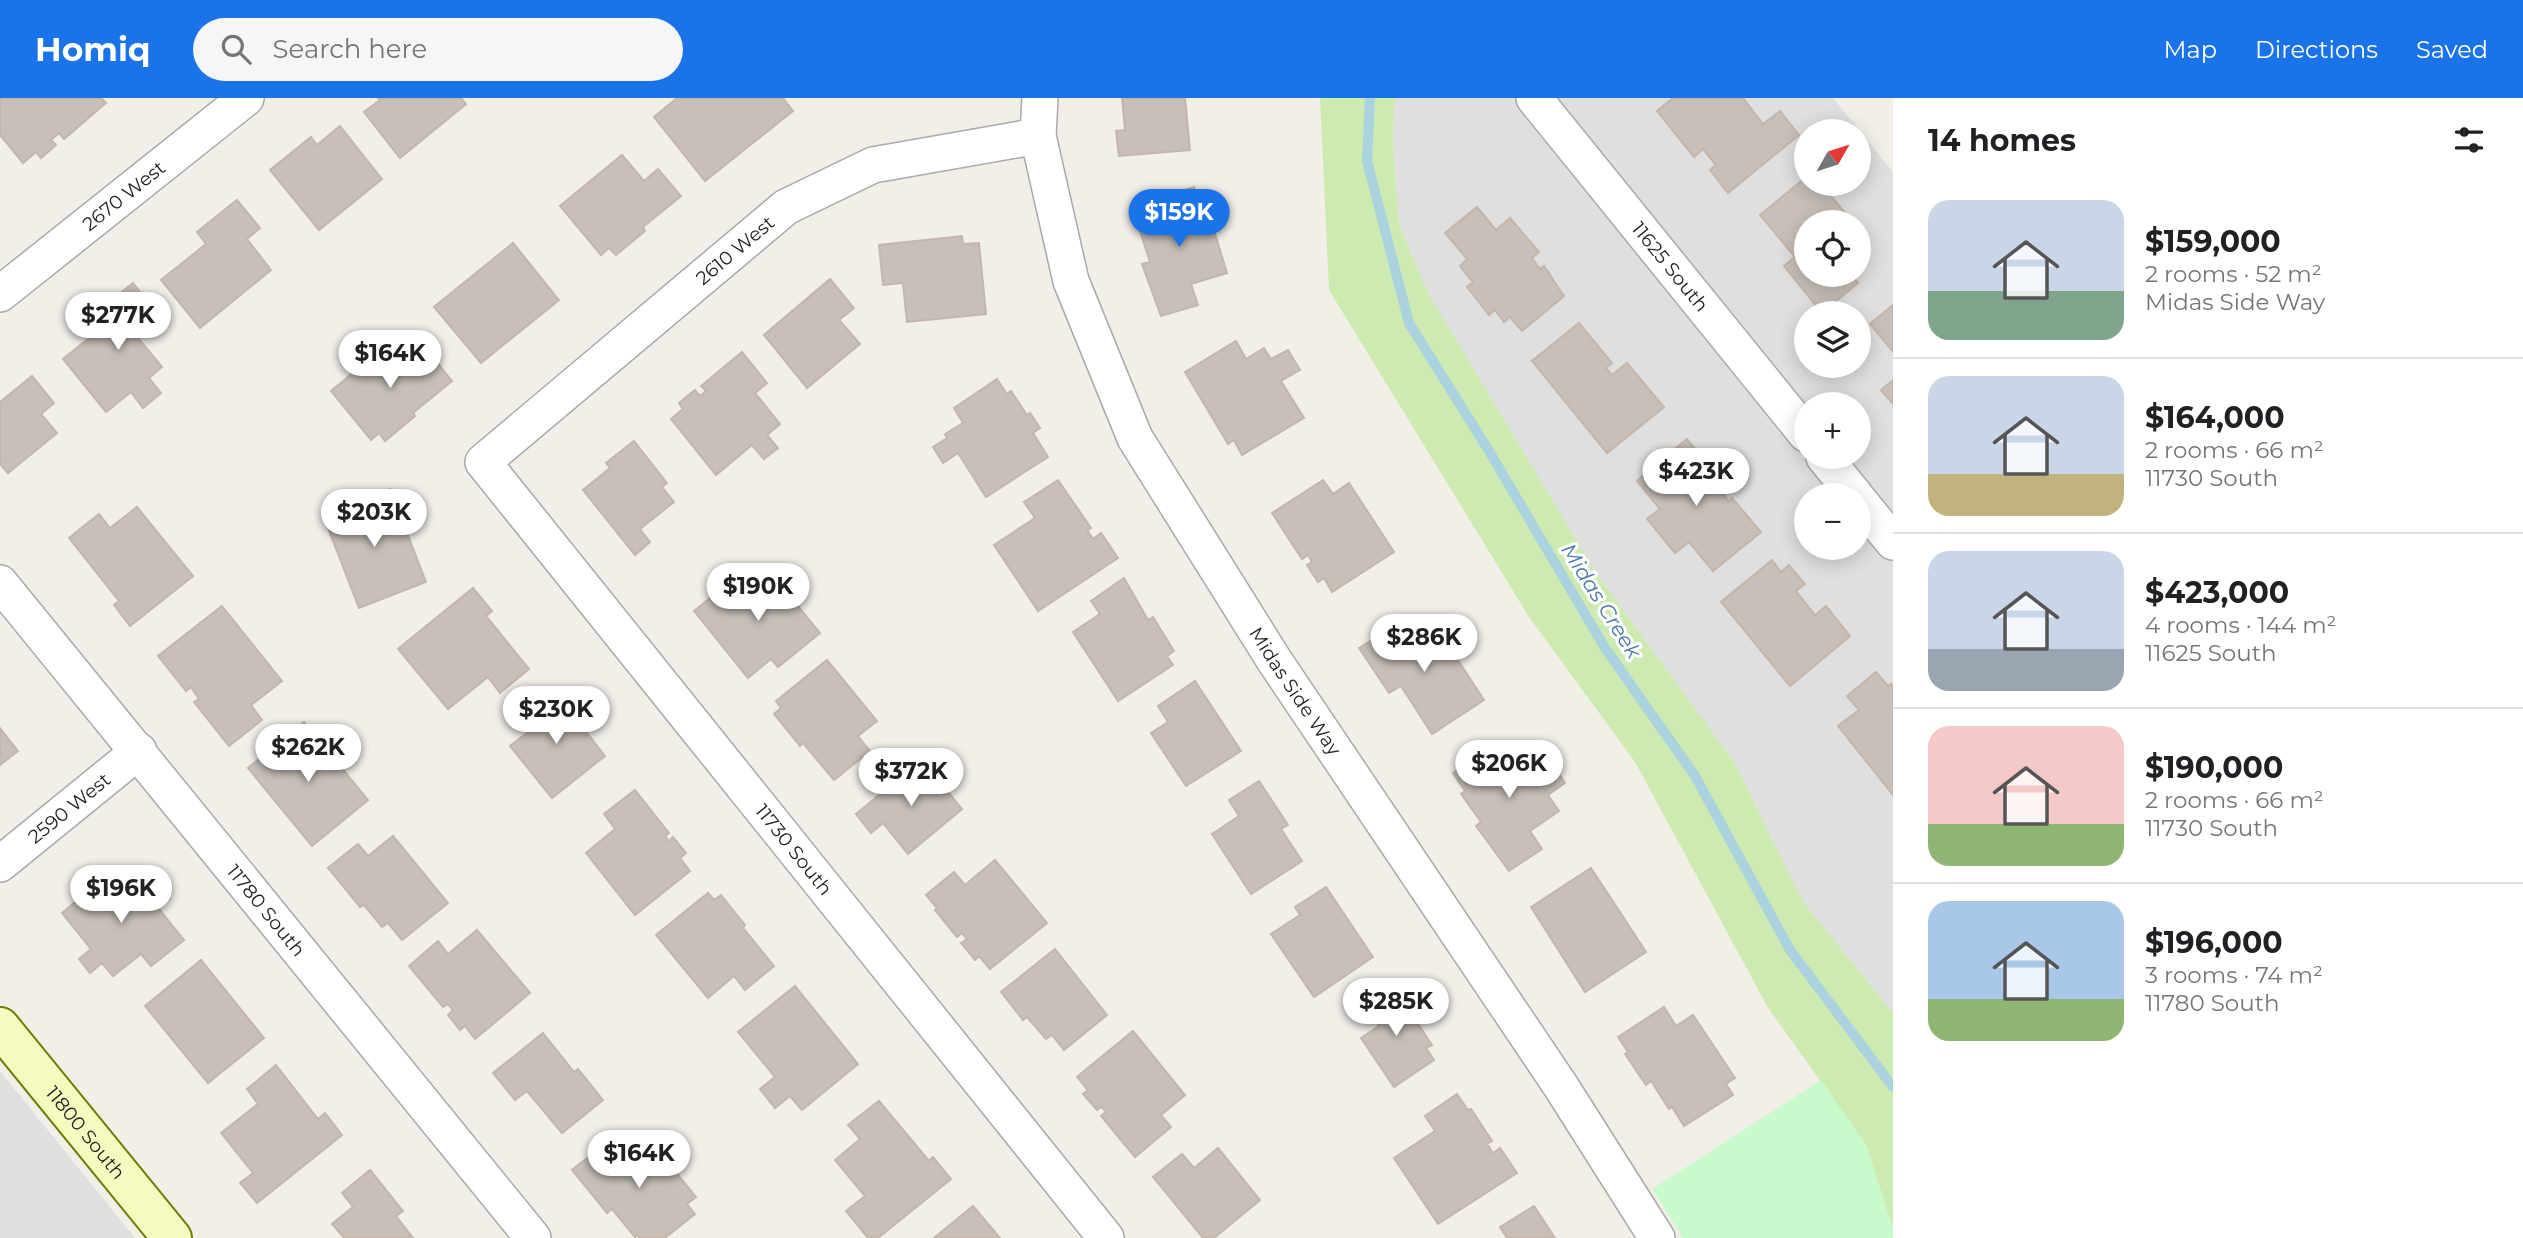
<!DOCTYPE html>
<meta charset="utf-8">
<style>
:root{--surface:#fff;--page:#f6f6f6;--text:#202124;--muted:#757577;--line:#e0e0e0;--accent:#1a73e8}
body{margin:0;font-family:Montserrat,sans-serif;background:var(--page);color:var(--text);height:100vh;display:flex;flex-direction:column;font-size:26px;white-space:nowrap}
*{box-sizing:border-box;margin:0}
p{font-size:23px;color:var(--muted)}
.icon{flex:none;width:38px;height:38px;fill:none;stroke:currentColor;stroke-width:2;stroke-linecap:round;stroke-linejoin:round}
.map{position:relative;flex:1;overflow:hidden}
.side{display:flex;flex-direction:column;background:var(--surface);width:630px}
.side>*{flex:none}
.needle{width:46px;rotate:51deg}
.tools{position:absolute;left:1794px;top:21px;display:grid;gap:14px}
.tools a{display:grid;place-items:center;width:77px;height:77px;border-radius:50%;background:var(--surface);box-shadow:0 4px 18px #0003;font-size:35px}
.price{position:absolute;translate:-50% -60px;padding:0 16px;border-radius:24px;background:#fff;color:#222;font-size:23px;line-height:46px;filter:drop-shadow(0 2px 4px #0008)}
.price::after{content:'';position:absolute;left:50%;top:42px;width:21px;height:16px;margin-left:-10px;background:inherit;clip-path:polygon(0 0,100% 0,50% 100%)}
.price.active{background:var(--accent);color:#fff}
ul{padding:0;list-style:none}
li{display:flex;align-items:center;gap:21px;height:175px;padding:0 35px}
li+li{border-top:2px solid var(--line)}
li span{display:grid;place-items:center;flex:none;width:196px;height:140px;border-radius:21px;color:#555}
li>.icon{margin-inline-start:auto}
span .icon{width:84px;height:84px;fill:#fffc;stroke-width:1}
li b{font-size:30px}
h2{display:flex;justify-content:space-between;align-items:center;height:84px;padding:0 35px;font-size:30px}
header{display:flex;align-items:center;gap:42px;box-sizing:border-box;height:98px;padding:0 35px;background:var(--accent);color:#fff}
header strong{font-size:33px}
nav{display:flex;gap:38px;margin-inline-start:auto;font-size:24px}
.search{width:490px;height:63px;background:var(--page);display:flex;align-items:center;gap:18px;box-sizing:border-box;padding:0 24px;border-radius:38px;color:var(--muted);font-size:26px}
main{display:flex;flex:1;min-height:0}
.map>svg:first-child{display:block}
.residential{fill:#e0dfdf;fill-rule:evenodd}
.grass{fill:#cdebb0}
.park{fill:#c8facc}
.lines{fill:none;stroke-linecap:round;stroke-linejoin:round}
.stream{stroke:#aad3df;stroke-width:10}
.building{fill:#c7bfb8;stroke:#c4b6ab;stroke-width:2}
.street-casing{stroke:#a9a9a9;stroke-width:38}
.secondary-casing{stroke:#707d05;stroke-width:42}
.street{stroke:#fff;stroke-width:35}
.secondary{stroke:#f7fabf;stroke-width:38}
.labels{text-anchor:middle;stroke-width:6;stroke-linejoin:round;paint-order:stroke}
.street-label{font-size:19px;fill:#222;stroke:#fff}
.water-label{font-size:21px;font-style:italic;fill:#4a7aab;stroke:#fff}
</style>
<header>
<strong>Homiq</strong>
<div class="search"><svg class="icon" aria-label="search" viewBox="0 0 24 24"><circle cx="10" cy="10" r="6"/><path d="M15 15l6 6"/></svg>Search here</div>
<nav><a>Map</a><a>Directions</a><a>Saved</a></nav>
</header>
<main>
<div class="map">
<svg width="1893" height="1140" viewBox="0 0 1893 1140">
<rect width="100%" height="100%" fill="#f2efe9"/>
<g class="residential">
<path d="M 1395,0 L 1833,0 L 1893,74 L 1893,915 L 1804,805 L 1734,664 L 1596,475 L 1428,195 L 1401,131 L 1398,117 L 1393,40 ZM 1806,33 L 1858,33 L 1858,86 L 1806,86 ZM 1806,124 L 1858,124 L 1858,177 L 1806,177 ZM 1806,215 L 1858,215 L 1858,268 L 1806,268 ZM 1806,306 L 1858,306 L 1858,359 L 1806,359 ZM 1806,397 L 1858,397 L 1858,450 L 1806,450 Z"/>
<path d="M 0,973 L 80,1072 L 135,1140 L 0,1140 Z"/>
</g>
<path class="grass" d="M 1320,0 L 1395,0 L 1393,41 L 1398,117 L 1401,131 L 1428,195 L 1596,475 L 1734,664 L 1804,805 L 1893,915 L 1893,1131 L 1866,1047 L 1767,908 L 1635,664 L 1529,519 L 1329,192 Z"/>
<path class="park" d="M 1821,982 L 1866,1047 L 1893,1131 L 1893,1140 L 1683,1140 L 1652,1091 Z"/>
<g class="lines">
<path class="stream" d="M 1370,0 L 1367,63 L 1409,225 L 1489,353 L 1605,550 L 1695,678 L 1790,852 L 1893,989"/>
</g>
<g class="building">
<path d="M 0,0 L 101,0 L 106,5 L 64,41 L 59,35 L 51,42 L 56,47 L 41,60 L 36,54 L 23,65 L 0,37 Z"/>
<path d="M 378,0 L 461,0 L 466,6 L 400,60 L 364,14 L 380,2 Z"/>
<path d="M 677,0 L 783,0 L 793,13 L 705,83 L 654,19 Z"/>
<path d="M 1122,0 L 1185,0 L 1190,52 L 1119,58 L 1116,33 L 1125,32 Z"/>
<path d="M 1673,0 L 1743,0 L 1763,26 L 1780,13 L 1799,37 L 1728,95 L 1710,72 L 1716,67 L 1703,51 L 1694,59 L 1657,13 Z"/>
<path d="M 340,28 L 382,81 L 319,132 L 270,72 L 311,39 L 317,47 Z"/>
<path d="M 622,57 L 644,83 L 658,71 L 681,98 L 643,129 L 645,133 L 616,157 L 609,150 L 601,157 L 560,108 Z"/>
<path d="M 1806,79 L 1806,86 L 1821,86 L 1853,124 L 1806,124 L 1806,177 L 1851,177 L 1858,185 L 1822,215 L 1784,168 L 1795,159 L 1760,117 Z"/>
<path d="M 1194,89 L 1199,105 L 1205,103 L 1227,175 L 1191,186 L 1198,207 L 1161,218 L 1142,166 L 1150,164 L 1140,133 L 1143,132 L 1136,107 Z"/>
<path d="M 237,102 L 260,130 L 247,141 L 271,172 L 200,230 L 161,182 L 206,146 L 197,134 Z"/>
<path d="M 1477,109 L 1496,132 L 1510,120 L 1539,154 L 1532,160 L 1540,171 L 1544,168 L 1564,198 L 1522,233 L 1510,219 L 1504,224 L 1495,212 L 1489,217 L 1467,189 L 1473,184 L 1460,168 L 1467,161 L 1445,135 Z"/>
<path d="M 1858,131 L 1870,145 L 1858,154 Z"/>
<path d="M 962,138 L 963,146 L 979,145 L 986,216 L 907,224 L 903,185 L 883,187 L 879,147 Z"/>
<path d="M 513,145 L 559,202 L 481,265 L 434,209 Z"/>
<path d="M 830,181 L 854,210 L 839,222 L 860,246 L 807,290 L 764,237 Z"/>
<path d="M 133,185 L 161,221 L 138,240 L 162,269 L 149,280 L 161,295 L 143,310 L 131,294 L 106,314 L 63,261 L 98,233 L 88,221 Z"/>
<path d="M 1893,207 L 1893,254 L 1870,226 Z"/>
<path d="M 1579,225 L 1612,265 L 1606,270 L 1612,277 L 1627,265 L 1664,309 L 1607,355 L 1532,263 Z"/>
<path d="M 393,242 L 412,266 L 428,253 L 452,283 L 413,315 L 415,318 L 385,343 L 379,335 L 371,342 L 331,293 Z"/>
<path d="M 1236,243 L 1246,261 L 1264,250 L 1271,261 L 1288,252 L 1300,272 L 1281,283 L 1304,320 L 1242,357 L 1234,342 L 1228,346 L 1185,274 Z"/>
<path d="M 742,254 L 767,285 L 755,295 L 780,326 L 767,337 L 778,350 L 764,361 L 752,347 L 716,377 L 671,321 L 683,311 L 679,305 L 695,292 L 700,298 L 706,293 L 701,288 Z"/>
<path d="M 32,278 L 54,305 L 41,316 L 57,335 L 8,375 L 0,366 L 0,304 Z"/>
<path d="M 997,281 L 1007,296 L 1011,293 L 1027,317 L 1030,315 L 1040,330 L 1033,335 L 1048,359 L 986,399 L 958,355 L 943,365 L 933,349 L 947,340 L 945,336 L 963,325 L 954,310 Z"/>
<path d="M 1893,282 L 1893,306 L 1881,292 Z"/>
<path d="M 1687,341 L 1726,388 L 1721,393 L 1729,403 L 1732,400 L 1761,434 L 1713,473 L 1689,444 L 1675,455 L 1647,421 L 1660,411 L 1637,383 Z"/>
<path d="M 634,343 L 667,385 L 662,389 L 674,404 L 640,431 L 650,444 L 635,457 L 583,392 L 610,370 L 606,365 Z"/>
<path d="M 1058,382 L 1091,430 L 1087,432 L 1093,441 L 1101,435 L 1118,460 L 1038,513 L 994,447 L 1035,420 L 1024,404 Z"/>
<path d="M 1323,382 L 1333,396 L 1349,385 L 1394,454 L 1332,494 L 1324,480 L 1318,484 L 1307,467 L 1312,464 L 1308,457 L 1302,461 L 1272,415 Z"/>
<path d="M 390,391 L 426,484 L 359,510 L 323,417 Z"/>
<path d="M 137,409 L 193,478 L 130,528 L 114,507 L 119,503 L 69,440 L 99,416 L 110,430 Z"/>
<path d="M 1772,462 L 1781,474 L 1789,467 L 1805,486 L 1796,493 L 1815,517 L 1826,508 L 1850,538 L 1790,588 L 1721,504 Z"/>
<path d="M 777,473 L 793,492 L 788,496 L 820,535 L 778,569 L 771,561 L 748,580 L 694,513 L 734,481 L 747,497 Z"/>
<path d="M 1124,480 L 1148,522 L 1153,519 L 1174,553 L 1167,558 L 1173,567 L 1118,603 L 1073,534 L 1100,516 L 1091,503 Z"/>
<path d="M 473,490 L 492,513 L 486,518 L 529,571 L 500,595 L 488,579 L 448,611 L 398,551 Z"/>
<path d="M 222,508 L 282,583 L 251,607 L 262,622 L 229,648 L 194,604 L 199,601 L 191,589 L 186,593 L 158,558 Z"/>
<path d="M 1433,524 L 1484,602 L 1432,636 L 1401,588 L 1389,595 L 1359,550 L 1393,529 L 1403,544 Z"/>
<path d="M 827,562 L 877,623 L 858,638 L 870,653 L 834,682 L 803,645 L 800,648 L 774,616 L 781,610 L 776,603 Z"/>
<path d="M 1876,574 L 1888,588 L 1891,586 L 1893,589 L 1893,697 L 1838,628 L 1859,612 L 1847,598 Z"/>
<path d="M 1195,583 L 1241,653 L 1186,688 L 1151,635 L 1168,624 L 1158,608 Z"/>
<path d="M 551,593 L 562,607 L 564,605 L 605,658 L 552,700 L 510,648 L 536,628 L 524,614 Z"/>
<path d="M 304,624 L 368,702 L 312,748 L 248,670 Z"/>
<path d="M 0,630 L 18,653 L 0,667 Z"/>
<path d="M 1501,643 L 1509,655 L 1519,649 L 1536,674 L 1551,664 L 1565,685 L 1548,697 L 1559,713 L 1530,733 L 1542,751 L 1509,773 L 1476,728 L 1481,724 L 1461,696 L 1465,693 L 1453,675 Z"/>
<path d="M 922,662 L 962,711 L 908,756 L 883,725 L 871,735 L 856,716 Z"/>
<path d="M 1259,683 L 1288,727 L 1281,731 L 1302,763 L 1251,796 L 1212,736 L 1239,718 L 1229,702 Z"/>
<path d="M 635,692 L 669,735 L 665,738 L 669,743 L 673,739 L 686,755 L 680,760 L 690,773 L 635,817 L 586,755 L 615,731 L 604,716 Z"/>
<path d="M 393,738 L 448,805 L 402,842 L 388,825 L 382,829 L 364,807 L 360,809 L 328,770 L 358,746 L 368,758 Z"/>
<path d="M 995,762 L 1047,825 L 990,871 L 979,858 L 975,862 L 961,845 L 967,841 L 962,835 L 957,839 L 935,812 L 937,810 L 926,797 L 954,774 L 965,787 Z"/>
<path d="M 117,770 L 127,782 L 133,777 L 147,794 L 141,799 L 146,805 L 151,801 L 184,842 L 151,868 L 141,856 L 113,878 L 102,865 L 90,875 L 79,861 L 91,851 L 62,815 Z"/>
<path d="M 1591,770 L 1646,854 L 1585,894 L 1531,809 Z"/>
<path d="M 1326,789 L 1373,859 L 1314,899 L 1271,836 L 1300,817 L 1295,809 Z"/>
<path d="M 708,795 L 714,802 L 721,797 L 745,827 L 743,830 L 774,868 L 745,892 L 734,878 L 708,900 L 656,837 Z"/>
<path d="M 477,832 L 530,895 L 475,941 L 465,928 L 460,932 L 448,917 L 453,912 L 448,906 L 443,909 L 409,868 L 438,843 L 448,856 Z"/>
<path d="M 1055,851 L 1107,917 L 1064,952 L 1052,937 L 1046,941 L 1027,919 L 1023,922 L 1001,894 Z"/>
<path d="M 201,862 L 264,940 L 208,985 L 145,908 Z"/>
<path d="M 1392,887 L 1432,947 L 1426,950 L 1434,962 L 1394,989 L 1361,940 L 1379,928 L 1364,906 Z"/>
<path d="M 795,888 L 858,966 L 802,1012 L 790,998 L 775,1010 L 760,991 L 775,979 L 738,934 Z"/>
<path d="M 1664,909 L 1676,928 L 1693,917 L 1735,980 L 1726,986 L 1733,997 L 1684,1028 L 1672,1009 L 1669,1011 L 1651,983 L 1646,987 L 1625,956 L 1628,954 L 1618,939 Z"/>
<path d="M 1133,933 L 1185,997 L 1161,1017 L 1171,1029 L 1135,1059 L 1101,1018 L 1106,1014 L 1102,1009 L 1097,1012 L 1083,996 L 1088,992 L 1077,979 Z"/>
<path d="M 543,935 L 574,974 L 578,971 L 603,1002 L 562,1035 L 527,993 L 515,1002 L 493,975 Z"/>
<path d="M 276,967 L 318,1021 L 325,1015 L 342,1037 L 257,1105 L 240,1085 L 253,1075 L 221,1035 L 258,1006 L 247,991 Z"/>
<path d="M 1457,996 L 1468,1012 L 1471,1011 L 1492,1043 L 1487,1046 L 1493,1055 L 1500,1050 L 1517,1075 L 1438,1126 L 1394,1060 L 1435,1033 L 1425,1018 Z"/>
<path d="M 879,1003 L 929,1063 L 933,1059 L 951,1081 L 878,1140 L 868,1140 L 846,1113 L 865,1098 L 835,1062 L 860,1041 L 848,1027 Z"/>
<path d="M 647,1039 L 696,1099 L 687,1106 L 695,1116 L 665,1140 L 640,1140 L 637,1137 L 635,1139 L 612,1111 L 607,1115 L 572,1072 L 604,1047 L 617,1064 Z"/>
<path d="M 1218,1050 L 1260,1102 L 1214,1140 L 1203,1140 L 1153,1079 L 1182,1056 L 1194,1070 Z"/>
<path d="M 370,1072 L 403,1113 L 396,1118 L 413,1140 L 344,1140 L 332,1126 L 353,1109 L 342,1095 Z"/>
<path d="M 973,1108 L 1000,1140 L 934,1140 Z"/>
<path d="M 1534,1108 L 1555,1140 L 1507,1140 L 1500,1129 Z"/>
</g>
<g class="lines">
<g class="street-casing">
<g id="street">
<path id="s1" d="M 1040,0 L 1038,38 L 1071,183 L 1135,340 L 1274,562 L 1562,990 L 1657,1140"/>
<path id="s2" d="M 1534,0 L 1806,336"/>
<path id="s3" d="M 1038,38 L 873,67 L 786,109 L 483,364 L 1106,1140"/>
<path id="s4" d="M 0,196 L 246,0"/>
<path d="M 1824,359 L 1855,397"/>
<path d="M 1858,401 L 1893,444"/>
<path id="s5" d="M 0,485 L 533,1140"/>
<path id="s6" d="M 0,766 L 139,653"/>
</g>
</g>
<g class="secondary-casing">
<g id="secondary">
<path id="s7" d="M 0,929 L 172,1140"/>
</g>
</g>
<use href="#street" class="street"/>
<use href="#secondary" class="secondary"/>
</g>
<g class="labels">
<g class="street-label">
<text dy="7" stroke="none"><textPath href="#s4" startOffset="158">2670 West</textPath></text>
<text transform="translate(735 152) rotate(-40)" y="7">2610 West</text>
<text dy="7" stroke="none"><textPath href="#s2" startOffset="217">11625 South</textPath></text>
<text dy="7" stroke="none"><textPath href="#s1" startOffset="656">Midas Side Way</textPath></text>
<text dy="7" stroke="none"><textPath href="#s6" startOffset="89">2590 West</textPath></text>
<text dy="7" stroke="none"><textPath href="#s3" startOffset="1157">11730 South</textPath></text>
<text dy="7" stroke="none"><textPath href="#s5" startOffset="422">11780 South</textPath></text>
<text dy="7" stroke="none"><textPath href="#s7" startOffset="136">11800 South</textPath></text>
</g>
<g class="water-label">
<text transform="translate(1601 503) rotate(58)" y="7">Midas Creek</text>
</g>
</g>
</svg>
<div class="tools">
<a><svg class="needle" viewBox="-14 -14 28 28"><path d="M0-13l5 13h-10z" fill="#e53935"/><path d="M0 13l5-13h-10z" fill="#757577"/></svg></a>
<a><svg class="icon" aria-label="locate" viewBox="0 0 24 24"><circle cx="12" cy="12" r="6"/><path d="M12 2v4M12 18v4M2 12h4M18 12h4"/></svg></a>
<a><svg class="icon" aria-label="layers" viewBox="0 0 24 24"><path d="M12 4l9 5-9 5-9-5zM3 14l9 5 9-5"/></svg></a>
<a>+</a>
<a>−</a>
</div>
<b class="price active" style="left:1179px;top:151px">$159K</b>
<b class="price" style="left:118px;top:254px">$277K</b>
<b class="price" style="left:390px;top:292px">$164K</b>
<b class="price" style="left:1696px;top:410px">$423K</b>
<b class="price" style="left:374px;top:451px">$203K</b>
<b class="price" style="left:758px;top:525px">$190K</b>
<b class="price" style="left:1424px;top:576px">$286K</b>
<b class="price" style="left:556px;top:648px">$230K</b>
<b class="price" style="left:308px;top:686px">$262K</b>
<b class="price" style="left:1509px;top:702px">$206K</b>
<b class="price" style="left:911px;top:710px">$372K</b>
<b class="price" style="left:121px;top:827px">$196K</b>
<b class="price" style="left:1396px;top:940px">$285K</b>
<b class="price" style="left:639px;top:1092px">$164K</b>
</div>
<section class="side">
<h2>14 homes<svg class="icon" aria-label="filters" viewBox="0 0 24 24"><path d="M4 7h16M4 17h16"/><circle cx="9" cy="7" r="2"/><circle cx="15" cy="17" r="2"/></svg></h2>
<ul>
<li><span style="background:linear-gradient(#c9d6e8 65%,#7fa58c 0)"><svg class="icon" aria-label="home" viewBox="0 0 24 24"><path d="M3 11l9-7 9 7M6 9v11h12V9"/></svg></span><div><b>$159,000</b><p>2 rooms · 52 m²</p><p>Midas Side Way</p></div></li>
<li><span style="background:linear-gradient(#c9d6e8 70%,#c2b280 0)"><svg class="icon" aria-label="home" viewBox="0 0 24 24"><path d="M3 11l9-7 9 7M6 9v11h12V9"/></svg></span><div><b>$164,000</b><p>2 rooms · 66 m²</p><p>11730 South</p></div></li>
<li><span style="background:linear-gradient(#c9d6e8 70%,#9aa5b1 0)"><svg class="icon" aria-label="home" viewBox="0 0 24 24"><path d="M3 11l9-7 9 7M6 9v11h12V9"/></svg></span><div><b>$423,000</b><p>4 rooms · 144 m²</p><p>11625 South</p></div></li>
<li><span style="background:linear-gradient(#f6c9c9 70%,#8fb573 0)"><svg class="icon" aria-label="home" viewBox="0 0 24 24"><path d="M3 11l9-7 9 7M6 9v11h12V9"/></svg></span><div><b>$190,000</b><p>2 rooms · 66 m²</p><p>11730 South</p></div></li>
<li><span style="background:linear-gradient(#a9c7e8 70%,#8fb573 0)"><svg class="icon" aria-label="home" viewBox="0 0 24 24"><path d="M3 11l9-7 9 7M6 9v11h12V9"/></svg></span><div><b>$196,000</b><p>3 rooms · 74 m²</p><p>11780 South</p></div></li>
</ul>
</section>
</main>
